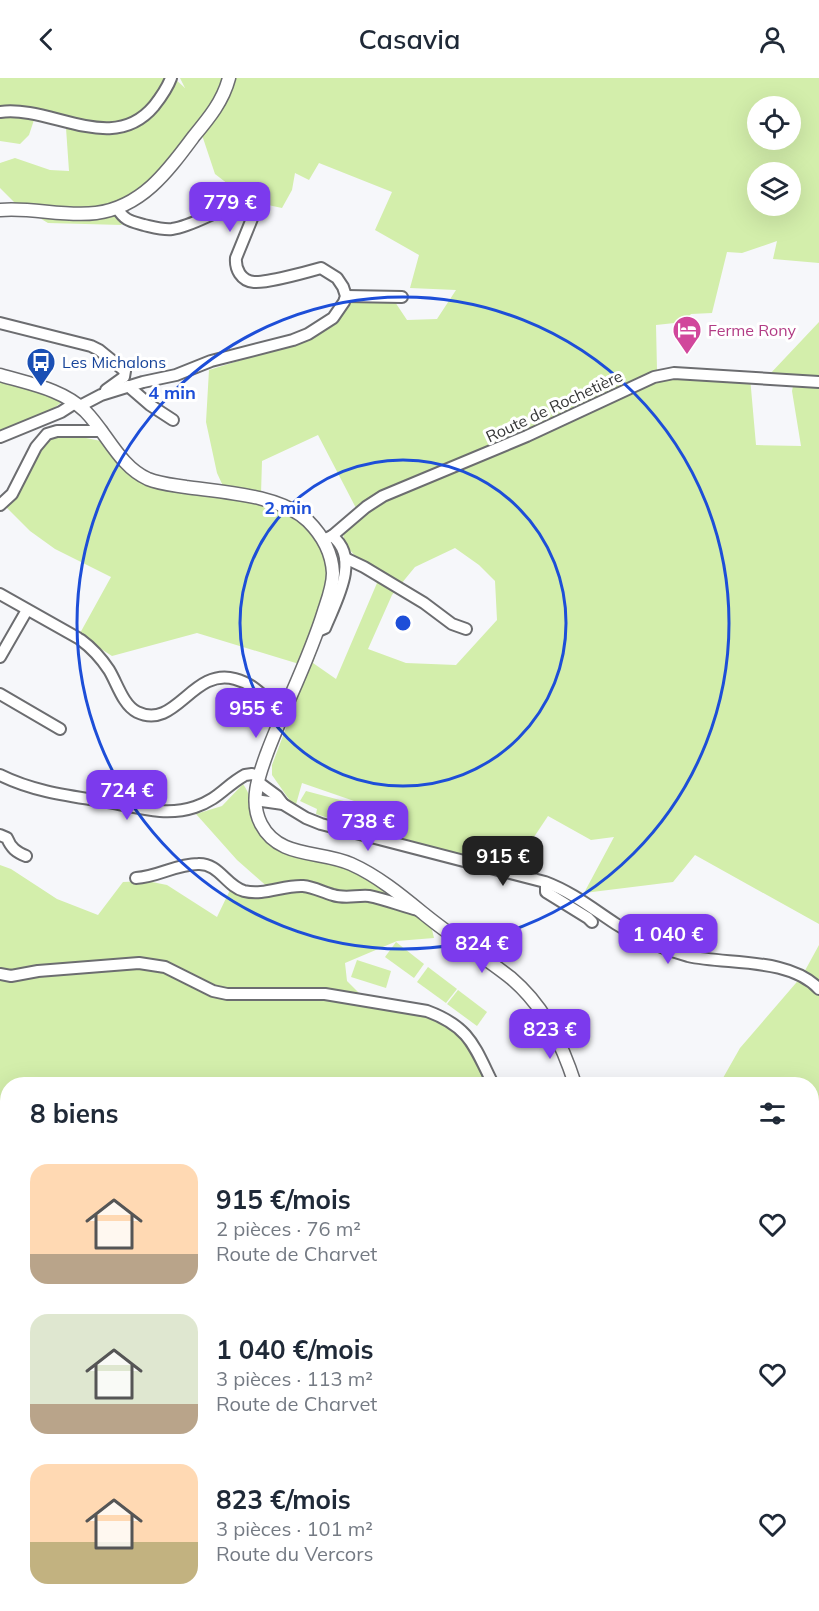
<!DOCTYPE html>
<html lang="fr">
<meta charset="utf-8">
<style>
:root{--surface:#fff;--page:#f6f6f7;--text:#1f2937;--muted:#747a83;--accent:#7c3aed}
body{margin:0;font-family:Mulish,sans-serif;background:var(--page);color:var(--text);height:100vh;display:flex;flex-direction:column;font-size:22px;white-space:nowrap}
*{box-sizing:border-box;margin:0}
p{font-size:20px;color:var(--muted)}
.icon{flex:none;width:33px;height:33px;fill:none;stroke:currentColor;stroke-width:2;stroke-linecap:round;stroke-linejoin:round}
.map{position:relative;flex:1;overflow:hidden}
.panel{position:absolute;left:0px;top:999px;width:819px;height:534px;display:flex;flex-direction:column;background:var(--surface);border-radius:24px 24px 0 0;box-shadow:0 6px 24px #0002}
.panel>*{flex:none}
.controls{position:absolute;left:747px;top:18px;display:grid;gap:12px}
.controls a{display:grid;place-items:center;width:54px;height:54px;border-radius:50%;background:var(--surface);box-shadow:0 6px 24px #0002;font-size:30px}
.price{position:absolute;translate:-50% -51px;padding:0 14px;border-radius:12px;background:var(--accent);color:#fff;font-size:20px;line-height:39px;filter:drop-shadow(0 2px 3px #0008)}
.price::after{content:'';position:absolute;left:50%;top:36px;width:18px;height:14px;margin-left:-9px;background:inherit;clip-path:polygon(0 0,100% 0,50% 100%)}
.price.on{background:#222;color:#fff}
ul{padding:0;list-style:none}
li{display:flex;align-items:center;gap:18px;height:150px;padding:0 30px}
li span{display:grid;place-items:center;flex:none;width:168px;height:120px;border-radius:18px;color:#555}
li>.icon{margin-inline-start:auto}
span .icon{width:72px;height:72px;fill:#fffc;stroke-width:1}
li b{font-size:26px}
h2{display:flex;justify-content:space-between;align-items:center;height:72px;padding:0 30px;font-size:26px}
header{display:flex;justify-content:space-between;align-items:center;height:78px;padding:0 30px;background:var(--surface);font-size:27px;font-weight:600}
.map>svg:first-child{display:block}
.green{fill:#d3eeab;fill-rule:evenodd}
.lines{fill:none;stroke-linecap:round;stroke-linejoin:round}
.stream{stroke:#51bedf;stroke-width:2}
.minor-casing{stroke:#6c6d70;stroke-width:14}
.major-casing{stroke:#6c6d70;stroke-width:15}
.minor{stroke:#fff;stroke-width:10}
.major{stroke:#fff;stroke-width:12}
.ring{fill:none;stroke:#1d4ed8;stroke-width:3}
.labels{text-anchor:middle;stroke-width:6;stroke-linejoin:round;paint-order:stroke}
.hotel-label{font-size:16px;fill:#b23c85;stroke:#fff;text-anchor:start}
.transit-label{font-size:16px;fill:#164399;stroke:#fff;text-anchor:start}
.street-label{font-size:16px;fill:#353637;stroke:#fff}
.centre{fill:#1d4ed8;stroke:#fff;stroke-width:3}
.ring-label{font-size:18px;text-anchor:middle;font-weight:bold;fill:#1d4ed8;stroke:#fff;stroke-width:6;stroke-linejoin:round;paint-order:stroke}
</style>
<header><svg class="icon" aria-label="back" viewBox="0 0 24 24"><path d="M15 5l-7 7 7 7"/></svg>Casavia<svg class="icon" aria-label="person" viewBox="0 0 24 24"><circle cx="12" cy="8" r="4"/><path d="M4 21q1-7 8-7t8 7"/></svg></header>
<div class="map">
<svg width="819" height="1533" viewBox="0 0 819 1533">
<rect width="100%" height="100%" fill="#f6f7fa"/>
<g class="green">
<path d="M 0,0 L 174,0 L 185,10 L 180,0 L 819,0 L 819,185 L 773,181 L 777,163 L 742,175 L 727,174 L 712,235 L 691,236 L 684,244 L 656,247 L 657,292 L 750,299 L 756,367 L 801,368 L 792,313 L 793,308 L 769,297 L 819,244 L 819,846 L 695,777 L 673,804 L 584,815 L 614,759 L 591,762 L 548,738 L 512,792 L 391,761 L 357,741 L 357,724 L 302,705 L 295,730 L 272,697 L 272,687 L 309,589 L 197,555 L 112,578 L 79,557 L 111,499 L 55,471 L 30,453 L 6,429 L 24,393 L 47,360 L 61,355 L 101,363 L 111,373 L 163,411 L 229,421 L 217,395 L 206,344 L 209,292 L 313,260 L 336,246 L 350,223 L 395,224 L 407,242 L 437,241 L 456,212 L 410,210 L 419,177 L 375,152 L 392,114 L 319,85 L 309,102 L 295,95 L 292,112 L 282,130 L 250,123 L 215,96 L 199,48 L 158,98 L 111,131 L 122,147 L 48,145 L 16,126 L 0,110 L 0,85 L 15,80 L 50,92 L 69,93 L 66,50 L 34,42 L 29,57 L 20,66 L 0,63 ZM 758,28 L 790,28 L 790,62 L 758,62 ZM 758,94 L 790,94 L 790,128 L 758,128 ZM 318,357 L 357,432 C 353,438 347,446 344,453 C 339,470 369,489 380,498 L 336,601 L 313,585 L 338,505 L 338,480 L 327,456 L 308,435 L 261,416 L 262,383 ZM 455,470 L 479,487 L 495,503 L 497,542 L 456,587 L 406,585 L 368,571 L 392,517 L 415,489 Z"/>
<path d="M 0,302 L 65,322 L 44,337 L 0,357 Z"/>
<path d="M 243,706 C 254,720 255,752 265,761 C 291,786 315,777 345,790 C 373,801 400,817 427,831 L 434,860 L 397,863 L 345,885 L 347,903 L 363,919 L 312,918 C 341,923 437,935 455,952 C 472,967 479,987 489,1006 L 8,1006 L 8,1526 L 812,1526 L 812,1006 L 717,1006 L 723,1000 L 740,970 L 802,898 L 819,867 L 819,1533 L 0,1533 L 0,787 L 11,791 L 57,821 L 98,837 L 123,804 L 147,803 L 167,807 L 217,839 L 230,812 L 270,811 L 237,782 L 196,736 L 222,728 Z"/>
<path d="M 306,713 L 355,726 L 347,746 L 316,736 L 317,731 L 300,723 Z"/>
<path d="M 396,864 L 424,886 L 414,900 L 385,879 Z"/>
<path d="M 357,882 L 391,893 L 386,910 L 351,899 Z"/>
<path d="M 428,889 L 457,911 L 446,925 L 417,904 Z"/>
<path d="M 458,912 L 487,934 L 477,948 L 447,926 Z"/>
</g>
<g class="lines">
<g class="stream">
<path d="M 0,1282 L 8,1286"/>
<path d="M 81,1526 L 90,1533"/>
</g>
<g class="minor-casing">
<g id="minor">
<path d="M 0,34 C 52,27 112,78 154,28 C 161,19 167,11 171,0"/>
<path d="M 346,218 L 402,219"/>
<path d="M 0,245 L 91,268 L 99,272 L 125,293 L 124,299 L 106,312"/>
<path d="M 128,308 L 150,327 L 173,342"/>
<path d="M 80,328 L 101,317 L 143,304 L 176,297 L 211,283 L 293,262 L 308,256 L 333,240 L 344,224 L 346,218 L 343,209 L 337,200 L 321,190 C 307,194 266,205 254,204 C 241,203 235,191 236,180 L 258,126 C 228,121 201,147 172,151 C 163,152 153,149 144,147 C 130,143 125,143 117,130"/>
<path d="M 0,359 L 61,334 L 75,325"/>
<path d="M 0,427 L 12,416 L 36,369 L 47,356 L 57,353 L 102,353"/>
<path d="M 323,462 L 332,458 L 366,429 L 383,418 L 527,358 L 654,299 L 674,295 L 819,304"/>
<path d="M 345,480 L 364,489 L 424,525 L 452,546 L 466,551"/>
<path d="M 0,516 L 78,560"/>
<path d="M 318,553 L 325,550 C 336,523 361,480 332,458"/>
<path d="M 81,562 C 92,570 101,580 109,592 C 117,605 123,627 137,634 C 176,653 192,589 235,601 C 258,607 265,623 284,634"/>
<path d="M 0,579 L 27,532"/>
<path d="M 0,616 L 60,651"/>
<path d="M 0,697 C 34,714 70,718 108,724 C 137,729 165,739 195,729 C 219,721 225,708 245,697 L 252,696 L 259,698"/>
<path d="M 258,704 L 277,718 L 283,726"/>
<path d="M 255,722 L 283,726 L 306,740 L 321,746 L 545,804 C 572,814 593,831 616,846 C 639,861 662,871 688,878 C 728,887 789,879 819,911"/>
<path d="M 0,757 L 7,760 C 11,770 16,774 26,778"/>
<path d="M 136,800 C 158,799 176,786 198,786 C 219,785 226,808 244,813 C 264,818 283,807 303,808 C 314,809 322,814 333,817 C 345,821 357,817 369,818 C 385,821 402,828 418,832"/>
<path d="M 546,805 L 546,814 L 588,840 L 592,844"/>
<path d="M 0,896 L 11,898 L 38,893 L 139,885 L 165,889 L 213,913 L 227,916 L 325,916 L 427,933 C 470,949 474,968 493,1006"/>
</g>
</g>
<g class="major-casing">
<g id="major">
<path d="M 0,132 C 32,129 64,139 96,135 C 142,129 168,93 194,58 C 209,40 223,23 229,0"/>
<path d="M 0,297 C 30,306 62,311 85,333 C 107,355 119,388 148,401 C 160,406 174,407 186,409 C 222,414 281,417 308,443 C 322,457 332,475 333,495 C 333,508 328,521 324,533 C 309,582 285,627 267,675 C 259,697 249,723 261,746 C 279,781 320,772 351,786 C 378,798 402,818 424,836 C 452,859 483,878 511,900 C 545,929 562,966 575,1006"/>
<path d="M 0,1096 L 8,1097"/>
<path d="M 0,1213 L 8,1215"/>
<path d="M 812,1221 L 819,1226"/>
<path d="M 812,1309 L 819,1312"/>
<path d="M 412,1526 L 415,1533"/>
</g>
</g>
<use href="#minor" class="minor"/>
<use href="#major" class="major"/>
</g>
<g class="ring">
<circle cx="403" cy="545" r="163"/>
<circle cx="403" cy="545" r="326"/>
</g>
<defs>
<g id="hotel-pin" transform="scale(1.5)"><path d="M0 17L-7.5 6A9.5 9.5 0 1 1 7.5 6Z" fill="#d1479c" stroke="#fff"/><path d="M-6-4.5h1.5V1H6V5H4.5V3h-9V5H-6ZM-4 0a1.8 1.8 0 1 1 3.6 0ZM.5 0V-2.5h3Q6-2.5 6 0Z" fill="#fff"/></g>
<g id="bus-pin" transform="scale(1.5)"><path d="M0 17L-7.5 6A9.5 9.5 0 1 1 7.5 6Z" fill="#1a4fb4" stroke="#fff"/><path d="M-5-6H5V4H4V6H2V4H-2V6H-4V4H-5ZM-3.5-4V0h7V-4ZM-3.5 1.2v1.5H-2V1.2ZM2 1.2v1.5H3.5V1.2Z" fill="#fff"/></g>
</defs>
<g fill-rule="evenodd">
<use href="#hotel-pin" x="687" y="252"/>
<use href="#bus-pin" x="41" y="284"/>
</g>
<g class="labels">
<g class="hotel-label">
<text x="708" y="258">Ferme Rony</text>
</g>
<g class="transit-label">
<text x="62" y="290">Les Michalons</text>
</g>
<g class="street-label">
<text transform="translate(554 328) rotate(-25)" y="6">Route de Rochetière</text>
</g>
</g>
<circle cx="403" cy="545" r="9" class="centre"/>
<g class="ring-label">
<text x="172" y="321">4 min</text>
<text x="288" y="436">2 min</text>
</g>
</svg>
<div class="controls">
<a><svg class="icon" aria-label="locate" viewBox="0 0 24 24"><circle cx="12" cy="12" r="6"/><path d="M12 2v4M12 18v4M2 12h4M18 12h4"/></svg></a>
<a><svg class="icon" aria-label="layers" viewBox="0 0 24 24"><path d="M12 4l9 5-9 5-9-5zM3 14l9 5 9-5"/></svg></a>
</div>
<b class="price" style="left:230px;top:155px">779 €</b>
<b class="price" style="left:256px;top:661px">955 €</b>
<b class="price" style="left:127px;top:743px">724 €</b>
<b class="price" style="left:368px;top:774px">738 €</b>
<b class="price on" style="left:503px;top:809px">915 €</b>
<b class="price" style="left:668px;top:887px">1 040 €</b>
<b class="price" style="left:482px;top:896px">824 €</b>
<b class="price" style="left:550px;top:982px">823 €</b>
<section class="panel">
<h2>8 biens<svg class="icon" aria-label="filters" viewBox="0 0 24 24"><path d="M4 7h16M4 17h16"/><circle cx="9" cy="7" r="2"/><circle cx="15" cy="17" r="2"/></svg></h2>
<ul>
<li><span style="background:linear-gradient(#ffd9b3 75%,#b9a48a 0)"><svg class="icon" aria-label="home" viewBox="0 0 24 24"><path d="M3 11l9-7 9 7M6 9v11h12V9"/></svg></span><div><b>915 €/mois</b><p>2 pièces · 76 m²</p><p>Route de Charvet</p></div><svg class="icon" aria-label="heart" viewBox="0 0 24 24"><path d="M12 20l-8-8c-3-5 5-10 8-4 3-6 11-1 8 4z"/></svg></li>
<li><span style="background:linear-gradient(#dfe7d0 75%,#b9a48a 0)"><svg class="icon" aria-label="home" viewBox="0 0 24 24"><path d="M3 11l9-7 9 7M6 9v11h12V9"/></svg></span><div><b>1 040 €/mois</b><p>3 pièces · 113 m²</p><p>Route de Charvet</p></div><svg class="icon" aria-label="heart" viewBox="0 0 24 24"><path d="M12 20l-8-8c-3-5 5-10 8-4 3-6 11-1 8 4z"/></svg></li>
<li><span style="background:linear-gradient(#ffd9b3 65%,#c2b280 0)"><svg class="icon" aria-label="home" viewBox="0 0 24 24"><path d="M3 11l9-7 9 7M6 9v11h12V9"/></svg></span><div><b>823 €/mois</b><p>3 pièces · 101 m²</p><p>Route du Vercors</p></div><svg class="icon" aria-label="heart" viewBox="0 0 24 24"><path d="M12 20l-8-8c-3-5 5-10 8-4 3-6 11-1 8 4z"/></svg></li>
</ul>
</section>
</div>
